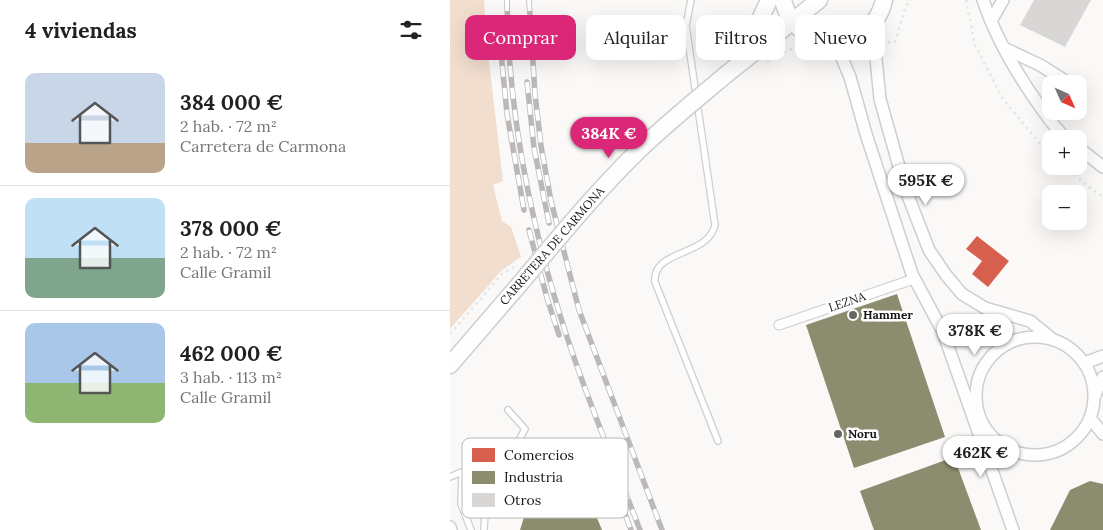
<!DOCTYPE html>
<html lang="es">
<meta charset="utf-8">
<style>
:root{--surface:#fff;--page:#f2f2f2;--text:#202124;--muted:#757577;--line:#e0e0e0;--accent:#db2777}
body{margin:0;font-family:Lora,serif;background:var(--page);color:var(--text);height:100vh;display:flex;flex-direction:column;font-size:19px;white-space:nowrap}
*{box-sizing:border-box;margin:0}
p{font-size:16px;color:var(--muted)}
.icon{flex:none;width:28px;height:28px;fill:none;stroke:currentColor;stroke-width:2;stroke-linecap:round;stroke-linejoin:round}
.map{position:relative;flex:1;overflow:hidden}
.sheet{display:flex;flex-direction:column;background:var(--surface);width:450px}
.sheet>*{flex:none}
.hud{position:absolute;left:15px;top:15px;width:475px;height:45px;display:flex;gap:10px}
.needle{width:32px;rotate:135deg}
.buttons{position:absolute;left:592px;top:75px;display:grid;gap:10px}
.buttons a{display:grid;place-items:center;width:45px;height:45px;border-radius:10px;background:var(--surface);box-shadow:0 5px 20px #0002;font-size:25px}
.price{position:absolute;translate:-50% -42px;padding:0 11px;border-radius:18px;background:#fff;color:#222;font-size:16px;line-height:32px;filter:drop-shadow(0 1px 2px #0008)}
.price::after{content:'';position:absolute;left:50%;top:30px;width:15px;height:11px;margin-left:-8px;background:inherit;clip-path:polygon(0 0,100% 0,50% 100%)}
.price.current{background:var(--accent);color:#fff}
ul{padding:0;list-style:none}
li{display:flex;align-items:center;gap:15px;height:125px;padding:0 25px}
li+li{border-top:1px solid var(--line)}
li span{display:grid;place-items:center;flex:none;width:140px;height:100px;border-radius:10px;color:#555}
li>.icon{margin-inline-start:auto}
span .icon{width:60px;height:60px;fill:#fffc;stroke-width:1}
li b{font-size:21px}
h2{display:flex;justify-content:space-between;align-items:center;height:60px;padding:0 25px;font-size:21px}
.pill{padding:0 18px;border-radius:10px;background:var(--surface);box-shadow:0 5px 20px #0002;font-size:18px;line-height:45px}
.pill.current{background:var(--accent);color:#fff}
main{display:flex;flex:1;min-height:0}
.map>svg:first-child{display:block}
.green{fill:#f1decf}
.shops{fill:#d6604d}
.industry{fill:#8c8c6e}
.building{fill:#d8d7d6}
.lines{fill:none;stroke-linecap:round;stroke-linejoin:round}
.service-casing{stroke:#cfcecd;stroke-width:8}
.pedestrian-casing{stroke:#cfcecd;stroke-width:11}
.minor-casing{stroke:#cfcecd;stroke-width:14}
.secondary-casing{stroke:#cfcecd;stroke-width:19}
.path{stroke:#e5e5e4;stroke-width:2.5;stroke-dasharray:2.5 4;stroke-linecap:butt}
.service{stroke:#fefefe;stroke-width:5.5}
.pedestrian{stroke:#fefefe;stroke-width:9}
.minor{stroke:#fefefe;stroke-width:11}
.secondary{stroke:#fefefe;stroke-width:16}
.rail-casing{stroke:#bab8b8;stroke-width:5.5}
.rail{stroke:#fff;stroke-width:4;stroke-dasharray:11;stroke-linecap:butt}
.secondary-bridge-casing{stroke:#cfcecd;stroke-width:19;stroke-linecap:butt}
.secondary-bridge{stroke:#fefefe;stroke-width:16}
.poi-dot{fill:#676564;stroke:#fff;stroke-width:2}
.labels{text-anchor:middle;stroke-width:5;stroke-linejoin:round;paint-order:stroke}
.street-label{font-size:12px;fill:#171615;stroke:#fff}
.poi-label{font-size:12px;font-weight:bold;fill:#171615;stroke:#fff;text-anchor:start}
.key{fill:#fff;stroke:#b9b9b9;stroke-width:1}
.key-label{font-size:14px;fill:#171615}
</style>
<main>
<section class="sheet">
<h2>4 viviendas<svg class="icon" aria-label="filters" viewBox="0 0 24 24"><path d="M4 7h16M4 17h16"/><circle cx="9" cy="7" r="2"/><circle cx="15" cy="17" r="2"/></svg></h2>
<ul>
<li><span style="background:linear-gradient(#c9d6e8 70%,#b9a48a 0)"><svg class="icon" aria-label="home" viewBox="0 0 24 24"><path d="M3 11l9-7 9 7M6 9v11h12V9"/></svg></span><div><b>384 000 €</b><p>2 hab. · 72 m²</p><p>Carretera de Carmona</p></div></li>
<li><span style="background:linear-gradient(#bfe0f5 60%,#7fa58c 0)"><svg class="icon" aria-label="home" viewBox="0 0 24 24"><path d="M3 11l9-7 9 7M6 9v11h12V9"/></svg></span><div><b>378 000 €</b><p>2 hab. · 72 m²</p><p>Calle Gramil</p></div></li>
<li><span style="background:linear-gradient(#a9c7e8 60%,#8fb573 0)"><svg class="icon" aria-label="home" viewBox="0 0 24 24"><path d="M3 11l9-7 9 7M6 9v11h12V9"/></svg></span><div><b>462 000 €</b><p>3 hab. · 113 m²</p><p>Calle Gramil</p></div></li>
</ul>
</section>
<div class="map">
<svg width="653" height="530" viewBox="0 0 653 530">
<rect width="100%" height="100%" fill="#fbf9f8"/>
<path class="green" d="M 0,0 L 34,0 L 36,36 L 53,181 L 43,185 L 52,221 L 61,227 L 71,257 L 52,270 L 0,329 Z"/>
<path class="shops" d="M 527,236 L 559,261 L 538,287 L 522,274 L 532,261 L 516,249 Z"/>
<g class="industry">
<path d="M 447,294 L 495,437 L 404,468 L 356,325 Z"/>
<path d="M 504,457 L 531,530 L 424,530 L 410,491 Z"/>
<path d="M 130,477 L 152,530 L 70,530 L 81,495 Z"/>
<path d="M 640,481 L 653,484 L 653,530 L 600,530 L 620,490 Z"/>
</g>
<path class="building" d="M 584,0 L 641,0 L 615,47 L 570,25 Z"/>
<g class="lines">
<g class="service-casing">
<g id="service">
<path d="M 241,0 L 236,26 L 265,225 C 258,257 202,249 205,282 L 268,441"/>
<path d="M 12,472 L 11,504 L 21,530"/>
<path d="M 0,477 L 25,466 L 37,468 L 69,440 L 75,429 L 58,410"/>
<path d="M 34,530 L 35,510 L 47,481 L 37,468"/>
</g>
</g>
<g class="pedestrian-casing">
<path id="pedestrian" d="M 329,325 L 464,279"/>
</g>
<g class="minor-casing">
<g id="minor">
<path d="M 533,0 C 546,39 570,79 594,112 C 601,122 608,131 617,139"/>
<path d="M 426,18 L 425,49 L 430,99 L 455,188 L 479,250 L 496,275 L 512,294 L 535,308 L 580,321 L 602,339"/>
<path d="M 541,21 L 553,0"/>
<path d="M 385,42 L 400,77 L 416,134 L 462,274 L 493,332 L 563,530"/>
<path d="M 556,49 L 590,65 L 617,82"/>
<path d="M 629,148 L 653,167"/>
<circle cx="585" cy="396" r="59"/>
<path d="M 635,363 L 653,356"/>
<path d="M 645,395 L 653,377"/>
<path d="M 640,418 L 653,434"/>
<path d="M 0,527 L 1,530"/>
</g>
</g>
<g class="secondary-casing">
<g id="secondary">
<path d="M 333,0 C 345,54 422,55 434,0"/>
<path d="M 295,60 L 306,28 L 319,0"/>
<path d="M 278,73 L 369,0"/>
<path d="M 0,365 L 74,279"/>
</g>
</g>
<g class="path">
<path d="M 516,0 L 525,45 L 553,99 L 594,149 L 601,155"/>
<path d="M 438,42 L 445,42 L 456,6 L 461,0"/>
<path d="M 403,56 L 415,52"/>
<path d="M 317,62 L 338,50 L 353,47"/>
<path d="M 614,166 L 640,188 L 653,197"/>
<path d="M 0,334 L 52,274 L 64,267"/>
</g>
<use href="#service" class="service"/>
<use href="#pedestrian" class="pedestrian"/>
<use href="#minor" class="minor"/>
<use href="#secondary" class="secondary"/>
<g class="rail-casing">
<g id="rail">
<path d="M 57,0 C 58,99 76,200 104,295 C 127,375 160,452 190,530"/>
<path d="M 79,0 L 85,94 L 91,146 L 101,201 L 129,310 L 212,530"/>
<path d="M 50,22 L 52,63 L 57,114 L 74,210"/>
<path d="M 77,82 L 84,148 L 99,223"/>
<path d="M 79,230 L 97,298 L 109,335"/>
<path d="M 153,455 L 181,530"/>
</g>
</g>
<use href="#rail" class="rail"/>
<g class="secondary-bridge-casing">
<path id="secondary-bridge" d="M 74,279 C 111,235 147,191 188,151 C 217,123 248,98 278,73"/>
</g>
<use href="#secondary-bridge" class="secondary-bridge"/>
</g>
<g class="poi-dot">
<circle cx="403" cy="315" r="5"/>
<circle cx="388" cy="434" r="5"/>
</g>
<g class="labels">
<g class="street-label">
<text transform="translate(102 246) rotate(-49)" y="4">CARRETERA DE CARMONA</text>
<text transform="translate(397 302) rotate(-19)" y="4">LEZNA</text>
</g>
<g class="poi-label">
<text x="413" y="319">Hammer</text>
<text x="398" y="438">Noru</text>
</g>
</g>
<rect x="12" y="438" width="166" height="80" rx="8" class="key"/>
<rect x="22" y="448" width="23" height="14" fill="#d6604d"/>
<rect x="22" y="471" width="23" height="13" fill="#8c8c6e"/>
<rect x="22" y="493" width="23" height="14" fill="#d8d7d6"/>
<g class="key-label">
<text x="54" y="460">Comercios</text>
<text x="54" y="482">Industria</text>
<text x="54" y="505">Otros</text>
</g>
</svg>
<div class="buttons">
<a><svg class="needle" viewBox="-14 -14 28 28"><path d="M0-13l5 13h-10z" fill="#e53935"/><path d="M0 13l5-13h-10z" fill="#757577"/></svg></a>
<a>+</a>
<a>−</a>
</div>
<b class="price current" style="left:159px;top:159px">384K €</b>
<b class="price" style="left:476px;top:206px">595K €</b>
<b class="price" style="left:525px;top:356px">378K €</b>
<b class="price" style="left:531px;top:478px">462K €</b>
<div class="hud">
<a class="pill current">Comprar</a>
<a class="pill">Alquilar</a>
<a class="pill">Filtros</a>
<a class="pill">Nuevo</a>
</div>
</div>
</main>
